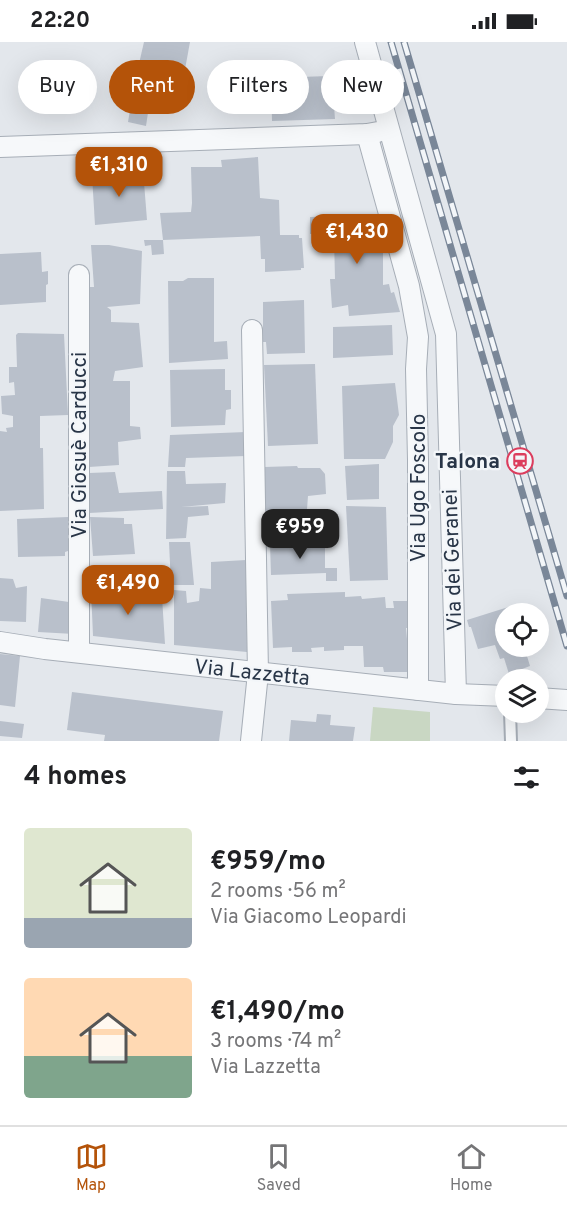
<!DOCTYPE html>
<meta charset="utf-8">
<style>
:root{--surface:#fff;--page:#f6f6f6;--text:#202124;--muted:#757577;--line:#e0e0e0;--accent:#b45309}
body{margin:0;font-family:Overpass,sans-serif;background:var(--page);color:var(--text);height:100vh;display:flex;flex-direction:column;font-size:22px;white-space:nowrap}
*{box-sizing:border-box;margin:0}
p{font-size:20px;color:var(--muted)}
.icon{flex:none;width:33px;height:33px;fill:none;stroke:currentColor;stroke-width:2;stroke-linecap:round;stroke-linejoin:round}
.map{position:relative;height:699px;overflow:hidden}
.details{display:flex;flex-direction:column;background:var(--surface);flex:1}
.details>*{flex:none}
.banner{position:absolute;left:18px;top:18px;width:531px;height:54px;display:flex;gap:12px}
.fabs{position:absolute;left:495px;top:561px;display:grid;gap:12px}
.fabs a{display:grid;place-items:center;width:54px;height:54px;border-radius:50%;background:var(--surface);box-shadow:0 6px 24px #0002;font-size:30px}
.price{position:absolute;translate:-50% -51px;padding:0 14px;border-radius:12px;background:var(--accent);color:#fff;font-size:20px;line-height:39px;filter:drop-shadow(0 2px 3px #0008)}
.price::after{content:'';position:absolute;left:50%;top:36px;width:18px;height:14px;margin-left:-9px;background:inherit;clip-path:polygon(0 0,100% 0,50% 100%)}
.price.current{background:#222;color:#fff}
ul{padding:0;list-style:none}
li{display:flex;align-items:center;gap:18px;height:150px;padding:0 24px}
li span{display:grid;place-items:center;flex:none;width:168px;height:120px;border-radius:6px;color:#555}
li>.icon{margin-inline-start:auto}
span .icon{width:72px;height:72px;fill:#fffc;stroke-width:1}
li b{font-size:26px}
h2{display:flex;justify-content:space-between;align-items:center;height:72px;padding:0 24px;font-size:26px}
.chip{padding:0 21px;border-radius:27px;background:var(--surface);box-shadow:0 6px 24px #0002;font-size:21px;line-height:54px}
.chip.current{background:var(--accent);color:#fff}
.status{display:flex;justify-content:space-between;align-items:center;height:42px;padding:0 30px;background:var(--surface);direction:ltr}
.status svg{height:16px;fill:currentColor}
.tab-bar{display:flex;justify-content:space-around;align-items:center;height:84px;border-top:2px solid var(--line);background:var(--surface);font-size:16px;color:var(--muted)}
.tab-bar a{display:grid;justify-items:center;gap:3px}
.tab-bar .current{color:var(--accent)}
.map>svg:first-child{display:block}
.green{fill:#c9d7c3}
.building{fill:#b9c0cb}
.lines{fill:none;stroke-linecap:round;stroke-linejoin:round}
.service-casing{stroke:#a7aeb7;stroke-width:14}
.minor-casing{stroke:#a7aeb7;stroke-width:22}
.service{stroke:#f6f8fa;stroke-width:10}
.minor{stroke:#f6f8fa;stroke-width:20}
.rail-casing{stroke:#7a8798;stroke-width:7}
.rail{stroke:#f3f6f9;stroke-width:4.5;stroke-dasharray:14;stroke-linecap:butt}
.labels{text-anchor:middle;stroke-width:4.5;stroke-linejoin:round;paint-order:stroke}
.street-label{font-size:21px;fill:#283547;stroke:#f3f6f9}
.poi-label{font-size:21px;font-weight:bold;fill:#283547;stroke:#f3f6f9;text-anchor:end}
</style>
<div class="status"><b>22:20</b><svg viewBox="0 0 49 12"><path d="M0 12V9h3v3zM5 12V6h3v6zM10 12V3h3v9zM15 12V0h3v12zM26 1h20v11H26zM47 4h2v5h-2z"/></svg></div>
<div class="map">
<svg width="567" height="699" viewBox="0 0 567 699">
<rect width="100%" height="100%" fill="#e3e7ec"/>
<path class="green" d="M 373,665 L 430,670 L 430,699 L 370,699 Z"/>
<g class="building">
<path d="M 144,0 L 190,0 L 183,38 L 138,26 Z"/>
<path d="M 329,34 L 331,64 L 334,64 L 335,77 L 272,79 L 271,36 Z"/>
<path d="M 131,62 L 149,64 L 146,84 L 128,80 Z"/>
<path d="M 258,115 L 260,156 L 279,158 L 280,193 L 299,193 L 299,196 L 302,196 L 304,226 L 301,226 L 301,228 L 265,230 L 265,217 L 261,217 L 260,194 L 163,198 L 164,212 L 152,213 L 151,203 L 145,204 L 144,198 L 163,198 L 160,171 L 191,170 L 192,161 L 191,125 L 222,125 L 221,118 Z"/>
<path d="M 143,128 L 147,178 L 95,183 L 92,133 Z"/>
<path d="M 377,173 L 379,193 L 383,193 L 383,243 L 389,242 L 391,251 L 394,250 L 400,270 L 349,274 L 348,263 L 332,266 L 330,237 L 335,237 L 334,195 L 337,195 L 337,191 L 310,192 L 310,175 Z"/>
<path d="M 91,203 L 109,203 L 142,209 L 140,262 L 107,265 L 111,268 L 111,280 L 139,281 L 143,325 L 115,329 L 113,339 L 130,339 L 130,384 L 140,385 L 141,397 L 118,400 L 119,423 L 89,425 L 83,245 L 94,245 Z"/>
<path d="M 41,210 L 42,230 L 48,229 L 48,242 L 46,243 L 46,260 L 0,263 L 0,212 Z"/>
<path d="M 188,236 L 214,236 L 214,300 L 227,299 L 228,317 L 169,321 L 168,239 L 183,239 Z"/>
<path d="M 304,258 L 305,311 L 267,312 L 266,300 L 263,300 L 263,260 Z"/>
<path d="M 392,283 L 393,313 L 333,316 L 333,285 Z"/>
<path d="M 18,291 L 64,292 L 68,373 L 40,374 L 40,406 L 43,406 L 44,467 L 0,469 L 0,389 L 7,390 L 6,386 L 13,385 L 13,374 L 2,372 L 1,354 L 15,353 L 14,340 L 9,341 L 9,325 L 17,325 L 16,293 Z"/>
<path d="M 315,322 L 318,402 L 268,404 L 264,323 Z"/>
<path d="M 225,327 L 225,348 L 231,348 L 231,367 L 226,368 L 225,383 L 171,385 L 170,328 Z"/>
<path d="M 395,341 L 399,373 L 393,384 L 393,400 L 385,417 L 344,417 L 342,344 Z"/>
<path d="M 246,390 L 246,414 L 186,416 L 185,425 L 168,425 L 170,393 Z"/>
<path d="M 379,422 L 379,457 L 347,458 L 345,424 Z"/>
<path d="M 297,424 L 298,426 L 320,426 L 325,432 L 326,452 L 308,454 L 307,467 L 317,467 L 317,485 L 307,486 L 308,496 L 266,497 L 264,425 Z"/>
<path d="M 167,429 L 185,429 L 186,442 L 226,441 L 225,461 L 181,465 L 208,464 L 209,473 L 188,475 L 186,496 L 166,497 Z"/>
<path d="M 115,430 L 119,451 L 162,449 L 163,467 L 89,471 L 89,431 Z"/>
<path d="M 346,464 L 386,465 L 388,538 L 350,539 Z"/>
<path d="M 68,475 L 68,509 L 65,510 L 65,514 L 18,515 L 17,477 Z"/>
<path d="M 90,475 L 124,476 L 124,482 L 132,482 L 135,512 L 93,514 Z"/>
<path d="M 169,500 L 190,500 L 194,543 L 171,543 Z"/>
<path d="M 309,500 L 309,504 L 325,506 L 325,526 L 337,526 L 337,539 L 326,539 L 326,531 L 271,533 L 270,502 Z"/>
<path d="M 246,518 L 247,610 L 174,603 L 174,548 L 186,549 L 187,561 L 199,559 L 200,546 L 211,547 L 211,520 Z"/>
<path d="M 0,536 L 13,537 L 16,546 L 27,544 L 26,580 L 0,579 Z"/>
<path d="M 129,540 L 137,541 L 139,557 L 162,555 L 165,602 L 93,594 L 91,547 L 129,550 Z"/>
<path d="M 345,550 L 345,555 L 361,554 L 362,557 L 385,555 L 386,566 L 394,566 L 393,559 L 412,559 L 413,586 L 406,586 L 410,630 L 384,630 L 383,625 L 364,625 L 363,604 L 344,604 L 344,608 L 324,609 L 324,605 L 311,606 L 312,610 L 292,610 L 292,605 L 273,606 L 271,559 L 288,558 L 287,552 Z"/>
<path d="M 41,556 L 76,561 L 74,592 L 38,590 Z"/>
<path d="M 512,564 L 514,572 L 506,572 L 506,604 L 524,604 L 530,624 L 509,632 L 504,616 L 500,617 L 495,603 L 478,607 L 471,585 L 469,585 L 467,578 Z"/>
<path d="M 0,612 L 20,614 L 15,665 L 0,663 Z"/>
<path d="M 72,650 L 223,669 L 219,699 L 104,699 L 105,693 L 67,688 Z"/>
<path d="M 317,672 L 331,673 L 330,683 L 355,685 L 353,699 L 289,699 L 291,678 L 316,680 Z"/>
<path d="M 0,679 L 24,682 L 22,696 L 0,694 Z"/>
</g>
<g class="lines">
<g class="service-casing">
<path id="service" d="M 510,670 L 511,699"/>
</g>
<g class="minor-casing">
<g id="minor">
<path d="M 365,0 L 446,292 L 456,652"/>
<path d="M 367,92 L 409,244 L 418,295 L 416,327 L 418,418 L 418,648"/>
<path d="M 0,105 L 367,92 L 378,90"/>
<path d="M 79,233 L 79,610"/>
<path d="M 0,600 L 45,607 L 456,652 L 506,654"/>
<path d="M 538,656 L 567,658"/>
<path d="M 251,699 L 258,631 L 252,288"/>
</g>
</g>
<use href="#service" class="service"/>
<use href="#minor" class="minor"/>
<g class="rail-casing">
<g id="rail">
<path d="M 391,0 L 567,604"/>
<path d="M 404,0 L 567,554"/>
</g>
</g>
<use href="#rail" class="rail"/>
</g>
<defs>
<g id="station-ring" transform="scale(1.35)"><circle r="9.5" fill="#f3f6f9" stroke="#dc3d5d" stroke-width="1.5"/><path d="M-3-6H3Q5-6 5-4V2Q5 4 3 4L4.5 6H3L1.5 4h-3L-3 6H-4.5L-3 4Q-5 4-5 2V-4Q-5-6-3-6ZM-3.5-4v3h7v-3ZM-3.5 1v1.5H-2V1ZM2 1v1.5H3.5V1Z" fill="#dc3d5d"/></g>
</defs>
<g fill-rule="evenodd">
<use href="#station-ring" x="520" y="419"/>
</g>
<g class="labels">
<g class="street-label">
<text transform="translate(79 403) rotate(-90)" y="7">Via Giosuè Carducci</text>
<text transform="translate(418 446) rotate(-90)" y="7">Via Ugo Foscolo</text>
<text transform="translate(452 518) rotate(-92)" y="7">Via dei Geranei</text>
<text transform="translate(252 630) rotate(6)" y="7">Via Lazzetta</text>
</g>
<g class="poi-label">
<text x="500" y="426">Talona</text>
</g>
</g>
</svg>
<div class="fabs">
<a><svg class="icon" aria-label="locate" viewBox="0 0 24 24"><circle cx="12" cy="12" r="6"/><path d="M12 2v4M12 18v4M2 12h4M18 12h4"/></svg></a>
<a><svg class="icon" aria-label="layers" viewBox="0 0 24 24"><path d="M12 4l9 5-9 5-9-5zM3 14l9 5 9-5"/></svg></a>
</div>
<b class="price" style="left:119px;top:156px">€1,310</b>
<b class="price" style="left:357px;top:223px">€1,430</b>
<b class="price current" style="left:300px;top:518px">€959</b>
<b class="price" style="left:128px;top:574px">€1,490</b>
<div class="banner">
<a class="chip">Buy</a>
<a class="chip current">Rent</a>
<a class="chip">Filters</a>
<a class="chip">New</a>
</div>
</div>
<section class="details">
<h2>4 homes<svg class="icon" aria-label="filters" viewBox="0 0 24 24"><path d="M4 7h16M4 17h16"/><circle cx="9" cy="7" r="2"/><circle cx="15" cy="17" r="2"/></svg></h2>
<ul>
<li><span style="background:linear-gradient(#dfe7d0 75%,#9aa5b1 0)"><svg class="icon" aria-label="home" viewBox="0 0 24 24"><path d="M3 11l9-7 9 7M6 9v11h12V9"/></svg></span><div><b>€959/mo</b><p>2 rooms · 56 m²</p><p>Via Giacomo Leopardi</p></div></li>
<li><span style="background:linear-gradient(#ffd9b3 65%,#7fa58c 0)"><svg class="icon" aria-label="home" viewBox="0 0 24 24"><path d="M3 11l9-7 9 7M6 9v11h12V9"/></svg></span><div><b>€1,490/mo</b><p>3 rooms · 74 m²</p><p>Via Lazzetta</p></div></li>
</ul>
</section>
<nav class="tab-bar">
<a class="current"><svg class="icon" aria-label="map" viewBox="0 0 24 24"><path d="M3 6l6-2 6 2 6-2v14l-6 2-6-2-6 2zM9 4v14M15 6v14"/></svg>Map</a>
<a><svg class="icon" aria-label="saved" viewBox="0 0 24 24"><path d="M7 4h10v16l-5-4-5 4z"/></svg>Saved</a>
<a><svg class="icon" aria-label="home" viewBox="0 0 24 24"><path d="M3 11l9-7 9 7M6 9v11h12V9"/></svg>Home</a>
</nav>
